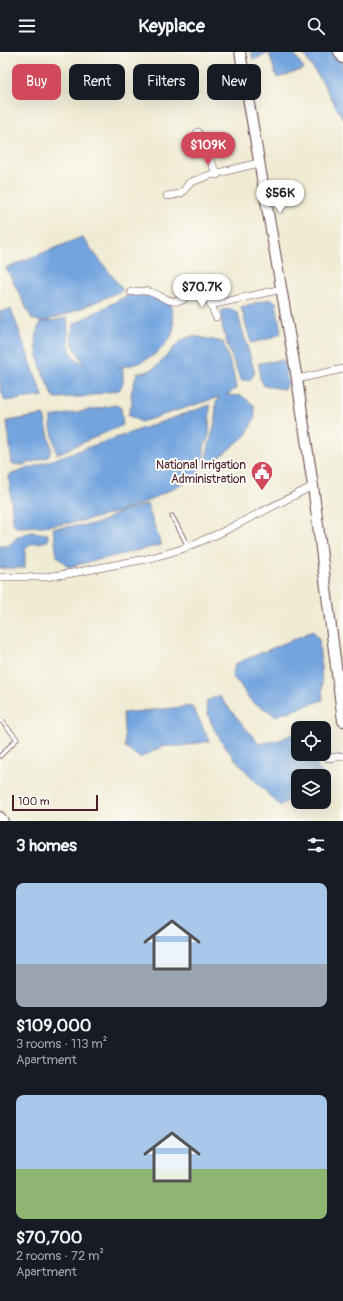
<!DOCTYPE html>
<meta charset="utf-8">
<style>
:root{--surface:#171b24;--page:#242831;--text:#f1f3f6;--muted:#9ea1a6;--accent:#d1495b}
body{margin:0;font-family:Pangolin,sans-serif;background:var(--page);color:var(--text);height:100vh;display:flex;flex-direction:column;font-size:15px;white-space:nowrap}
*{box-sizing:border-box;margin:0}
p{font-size:13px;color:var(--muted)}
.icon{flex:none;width:22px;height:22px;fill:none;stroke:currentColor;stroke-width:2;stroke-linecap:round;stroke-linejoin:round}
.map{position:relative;height:769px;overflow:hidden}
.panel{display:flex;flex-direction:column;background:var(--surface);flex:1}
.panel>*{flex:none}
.guide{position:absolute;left:12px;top:12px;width:319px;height:36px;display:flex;gap:8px}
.controls{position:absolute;left:291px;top:669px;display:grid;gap:8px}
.controls a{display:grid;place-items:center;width:40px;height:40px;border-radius:8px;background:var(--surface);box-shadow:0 4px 16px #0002;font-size:20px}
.scale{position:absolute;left:12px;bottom:10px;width:86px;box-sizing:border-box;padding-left:4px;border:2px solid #4a1f2b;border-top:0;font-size:11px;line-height:14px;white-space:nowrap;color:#4a1f2b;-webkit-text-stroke:3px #fdfcf7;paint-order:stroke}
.price{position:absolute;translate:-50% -34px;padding:0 9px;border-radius:14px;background:#fff;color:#222;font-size:13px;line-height:26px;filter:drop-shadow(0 1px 2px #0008)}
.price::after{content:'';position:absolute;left:50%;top:24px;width:12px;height:9px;margin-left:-6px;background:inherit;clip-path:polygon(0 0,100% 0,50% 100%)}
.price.active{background:var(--accent);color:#fff}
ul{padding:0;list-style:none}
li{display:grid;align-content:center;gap:8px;height:212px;padding:0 16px}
li span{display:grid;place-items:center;height:124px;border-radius:8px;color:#555}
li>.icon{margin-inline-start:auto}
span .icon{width:72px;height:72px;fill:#fffc;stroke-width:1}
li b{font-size:17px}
h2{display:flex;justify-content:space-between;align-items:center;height:48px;padding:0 16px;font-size:17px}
.chip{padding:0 14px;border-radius:8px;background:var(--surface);box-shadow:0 4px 16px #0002;font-size:14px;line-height:36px}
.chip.active{background:var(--accent);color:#fff}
header{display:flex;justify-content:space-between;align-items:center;height:52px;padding:0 16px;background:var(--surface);font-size:18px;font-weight:700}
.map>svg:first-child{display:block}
.water{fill:#73a4de;stroke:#5e6284}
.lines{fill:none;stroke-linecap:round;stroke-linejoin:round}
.lane-casing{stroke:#633e44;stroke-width:5}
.street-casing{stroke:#633e44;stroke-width:8}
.secondary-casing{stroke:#633e44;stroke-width:12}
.lane{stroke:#fff;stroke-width:3.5}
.street{stroke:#fff;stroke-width:7}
.secondary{stroke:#fff;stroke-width:10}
.labels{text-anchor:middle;stroke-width:4;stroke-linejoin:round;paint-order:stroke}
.poi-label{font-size:12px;fill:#4a1f2b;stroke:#fdfcf7;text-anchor:end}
</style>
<header><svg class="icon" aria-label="menu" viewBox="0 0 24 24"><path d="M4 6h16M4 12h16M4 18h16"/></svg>Keyplace<svg class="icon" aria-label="search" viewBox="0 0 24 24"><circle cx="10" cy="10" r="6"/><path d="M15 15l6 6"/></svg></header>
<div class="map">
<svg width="343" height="769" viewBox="0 0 343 769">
<rect width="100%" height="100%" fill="#fdfcf7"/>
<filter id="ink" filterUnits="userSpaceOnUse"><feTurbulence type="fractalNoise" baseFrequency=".025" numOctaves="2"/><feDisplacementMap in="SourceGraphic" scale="8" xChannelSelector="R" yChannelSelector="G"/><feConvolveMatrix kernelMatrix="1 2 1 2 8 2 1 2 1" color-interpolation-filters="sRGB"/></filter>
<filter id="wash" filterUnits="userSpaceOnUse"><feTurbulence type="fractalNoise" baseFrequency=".012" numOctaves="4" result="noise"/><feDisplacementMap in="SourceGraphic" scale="16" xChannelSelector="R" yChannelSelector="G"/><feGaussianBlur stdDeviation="0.9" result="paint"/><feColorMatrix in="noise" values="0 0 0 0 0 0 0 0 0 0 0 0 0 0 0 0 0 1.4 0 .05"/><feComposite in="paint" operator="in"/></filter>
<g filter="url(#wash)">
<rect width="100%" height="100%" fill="#f0ebd3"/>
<g class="water">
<path d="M 251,0 L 293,0 L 304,17 L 277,26 L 269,1 L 253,8 Z"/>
<path d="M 302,0 L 334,0 L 343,13 L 343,67 L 324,33 Z"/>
<path d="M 82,185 L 123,238 L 68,262 L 41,270 L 32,267 L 6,216 Z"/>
<path d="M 142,240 L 156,244 L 171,252 C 172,262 175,271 173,280 C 172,284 168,288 166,291 C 154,307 137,313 117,316 L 123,317 L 123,332 L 119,338 L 82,345 L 54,346 C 44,324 29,295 40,271 L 67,266 C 70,282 63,304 84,311 C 75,298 68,288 74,272 L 128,243 Z"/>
<path d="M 270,247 L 276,250 L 281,281 L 272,286 L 251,291 L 241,255 Z"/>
<path d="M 11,257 L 43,344 L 5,349 L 0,335 L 0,260 Z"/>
<path d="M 231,257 L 237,260 L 255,321 L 250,328 L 241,328 C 235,314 217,271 222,258 Z"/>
<path d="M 193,284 L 223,290 L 233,320 L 236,337 L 226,343 L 242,344 L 254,353 L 255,365 L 246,383 L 208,415 L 205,409 L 215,370 L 216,350 L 219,345 L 141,370 L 128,363 L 132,351 L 131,342 L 137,321 C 164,322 169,288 193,284 Z"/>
<path d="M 284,308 L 288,332 L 284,337 L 264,334 L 260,326 L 259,311 Z"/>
<path d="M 116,353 L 121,356 L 123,373 L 57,402 L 51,375 L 51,365 Z"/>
<path d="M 210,353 L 209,383 L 204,396 L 204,403 L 198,423 C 183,431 168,439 152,447 C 111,466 61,475 16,475 L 13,471 L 9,423 Z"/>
<path d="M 44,363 L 52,398 L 48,405 L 23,413 L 12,412 L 7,369 Z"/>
<path d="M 147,452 L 161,493 L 68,515 L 57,504 L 53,476 L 96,472 L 121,460 Z"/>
<path d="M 31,480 L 48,482 L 48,489 L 31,492 L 25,498 L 25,516 L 0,516 L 0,494 L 8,494 L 17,485 Z"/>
<path d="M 313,579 L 319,587 L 323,648 L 275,664 C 266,656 263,657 254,651 C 245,646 243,632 232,625 L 235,612 Z"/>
<path d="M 219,644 L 259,692 L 280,688 L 293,682 L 298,688 L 298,702 L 309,702 L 323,724 L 298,724 L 298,741 L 280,754 C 256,729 206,685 206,649 Z"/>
<path d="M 192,654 L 210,689 L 181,694 L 163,694 L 140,706 L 125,695 L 123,661 Z"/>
</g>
</g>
<g filter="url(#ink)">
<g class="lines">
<g class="lane-casing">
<g id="lane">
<path d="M 172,464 L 188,494"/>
<path d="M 0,667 L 17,687 L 0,704"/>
</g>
</g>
<g class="street-casing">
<g id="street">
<path d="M 198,80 L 217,123"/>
<path d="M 167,144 C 181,142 182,143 189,131 L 210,123 L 259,111"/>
<path d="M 131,240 C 138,239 144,238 150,240 C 161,243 171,253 183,248 L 190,237 L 196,234 L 206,240 L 211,253 L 282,237"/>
<path d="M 211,253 L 216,265"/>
<path d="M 297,327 L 343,317"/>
<path d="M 0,525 L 44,525 L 67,522 L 151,506 L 182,497 L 220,481 L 313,434"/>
<path d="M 328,706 L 343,704"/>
</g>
</g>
<g class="secondary-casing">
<g id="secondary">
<path d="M 240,0 L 297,327 L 313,434 L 343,669"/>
<path d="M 339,0 L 343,6"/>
<path d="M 0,765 L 3,769"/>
</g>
</g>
<use href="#lane" class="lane"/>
<use href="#street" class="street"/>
<use href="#secondary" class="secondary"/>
</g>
</g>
<defs>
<g id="civic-pin" transform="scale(1.15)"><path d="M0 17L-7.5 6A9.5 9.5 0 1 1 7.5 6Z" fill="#d1495b" stroke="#fdfcf7"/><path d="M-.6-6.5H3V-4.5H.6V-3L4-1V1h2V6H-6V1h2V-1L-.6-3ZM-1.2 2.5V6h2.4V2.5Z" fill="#fff"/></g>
</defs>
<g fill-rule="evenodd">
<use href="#civic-pin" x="262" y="420"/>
</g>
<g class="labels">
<g class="poi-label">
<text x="246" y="417">National Irrigation<tspan x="246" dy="14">Administration</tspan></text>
</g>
</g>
</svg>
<div class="controls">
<a><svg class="icon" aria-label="locate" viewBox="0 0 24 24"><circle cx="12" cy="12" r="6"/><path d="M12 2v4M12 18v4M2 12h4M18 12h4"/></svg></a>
<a><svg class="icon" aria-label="layers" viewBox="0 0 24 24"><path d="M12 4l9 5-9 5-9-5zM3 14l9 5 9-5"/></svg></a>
</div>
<div class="scale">100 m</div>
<b class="price active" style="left:208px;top:114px">$109K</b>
<b class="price" style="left:280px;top:162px">$56K</b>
<b class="price" style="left:202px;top:256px">$70.7K</b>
<div class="guide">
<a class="chip active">Buy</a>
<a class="chip">Rent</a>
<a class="chip">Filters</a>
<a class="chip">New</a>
</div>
</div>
<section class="panel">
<h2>3 homes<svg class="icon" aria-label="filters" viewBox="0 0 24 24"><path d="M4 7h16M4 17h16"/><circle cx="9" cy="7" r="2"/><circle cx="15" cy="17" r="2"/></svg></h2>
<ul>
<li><span style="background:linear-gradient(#a9c7e8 65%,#9aa5b1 0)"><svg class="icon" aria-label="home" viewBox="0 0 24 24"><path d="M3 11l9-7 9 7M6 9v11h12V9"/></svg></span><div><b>$109,000</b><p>3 rooms · 113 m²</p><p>Apartment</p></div></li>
<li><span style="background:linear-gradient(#a9c7e8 60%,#8fb573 0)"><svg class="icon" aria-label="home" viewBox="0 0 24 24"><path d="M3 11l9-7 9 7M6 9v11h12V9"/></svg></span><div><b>$70,700</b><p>2 rooms · 72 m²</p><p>Apartment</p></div></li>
</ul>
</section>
